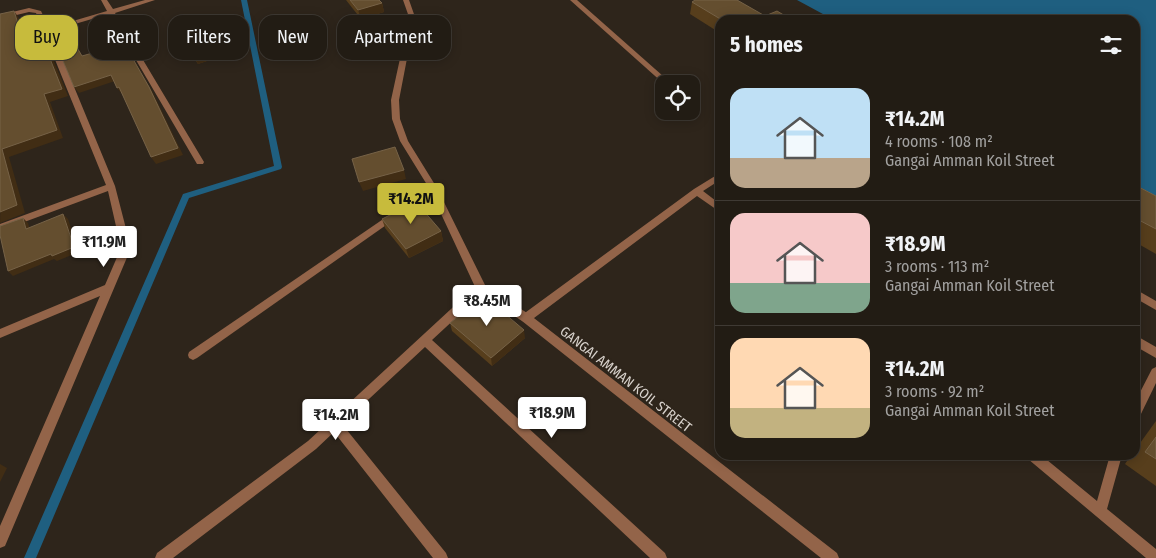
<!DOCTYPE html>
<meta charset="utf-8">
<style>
:root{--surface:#221c14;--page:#2e2922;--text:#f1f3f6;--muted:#a2a1a0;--line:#3f3a34;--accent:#c7bb3c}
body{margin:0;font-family:"Fira Sans Condensed",sans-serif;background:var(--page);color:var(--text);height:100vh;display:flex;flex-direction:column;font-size:19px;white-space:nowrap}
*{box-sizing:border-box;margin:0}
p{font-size:16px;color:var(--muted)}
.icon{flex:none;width:28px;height:28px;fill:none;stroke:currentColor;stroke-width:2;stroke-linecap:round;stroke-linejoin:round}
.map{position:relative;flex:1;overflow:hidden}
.drawer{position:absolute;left:715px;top:15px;width:425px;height:445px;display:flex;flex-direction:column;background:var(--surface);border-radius:15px;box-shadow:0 2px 12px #0003,0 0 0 1px var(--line)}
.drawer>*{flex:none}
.hud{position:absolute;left:15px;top:15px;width:475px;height:45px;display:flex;gap:10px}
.tools{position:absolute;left:655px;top:75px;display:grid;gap:10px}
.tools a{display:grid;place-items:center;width:45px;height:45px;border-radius:10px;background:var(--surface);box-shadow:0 2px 12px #0003,0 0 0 1px var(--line);font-size:25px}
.price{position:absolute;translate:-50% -42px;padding:0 11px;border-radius:5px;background:#fff;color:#222;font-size:16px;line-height:32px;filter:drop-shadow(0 1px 2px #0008)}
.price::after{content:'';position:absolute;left:50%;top:30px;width:15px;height:11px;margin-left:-8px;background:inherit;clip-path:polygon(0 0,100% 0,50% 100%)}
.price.active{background:var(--accent);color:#111}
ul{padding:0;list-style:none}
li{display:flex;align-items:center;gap:15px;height:125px;padding:0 15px}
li+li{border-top:1px solid var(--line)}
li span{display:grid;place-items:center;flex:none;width:140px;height:100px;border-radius:15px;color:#555}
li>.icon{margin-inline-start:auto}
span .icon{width:60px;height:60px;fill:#fffc;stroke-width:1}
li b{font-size:21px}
h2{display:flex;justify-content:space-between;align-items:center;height:60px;padding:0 15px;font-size:21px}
.chip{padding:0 18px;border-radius:15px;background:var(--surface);box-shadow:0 2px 12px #0003,0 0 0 1px var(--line);font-size:18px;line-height:45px}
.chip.active{background:var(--accent);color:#111}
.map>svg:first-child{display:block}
.water{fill:#1f5f80}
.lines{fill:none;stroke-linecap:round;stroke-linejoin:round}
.stream{fill:#1f5f80;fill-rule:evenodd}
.service{fill:#936449;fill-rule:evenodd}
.minor{fill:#936449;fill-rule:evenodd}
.tertiary{fill:#936449;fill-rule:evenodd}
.wall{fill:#573e1c}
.shaded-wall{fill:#412d14}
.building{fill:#644e2f;stroke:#766247}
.labels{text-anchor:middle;stroke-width:4;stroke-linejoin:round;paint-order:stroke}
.street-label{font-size:14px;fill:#d7d1cb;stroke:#2e251b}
</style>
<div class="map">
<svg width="1156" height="558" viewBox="0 0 1156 558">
<rect width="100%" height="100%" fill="#2e251b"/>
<path class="water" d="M 797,0 L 1156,0 L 1156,205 L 1135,192 L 1135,20 L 834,20 Z"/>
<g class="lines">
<path class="stream" d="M 241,0 L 247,0 L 282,167 L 281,169 L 189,198 L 36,558 L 24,558 L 183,194 L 274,166 Z"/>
<g class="service">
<path d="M 720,173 L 720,180 L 703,191 L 720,204 L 720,212 L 697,196 L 530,321 L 526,322 L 522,321 L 521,318 L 522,315 L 694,189 Z"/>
<path d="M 1135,289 L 1156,301 L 1156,310 L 1135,298 Z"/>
<path d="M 1135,335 L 1156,347 L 1156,358 L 1135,346 Z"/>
<path d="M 1156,367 L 1156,383 L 1139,418 L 1135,419 L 1135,402 L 1152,369 Z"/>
<path d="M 1026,455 L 1041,455 L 1097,501 L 1110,455 L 1122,455 L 1107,509 L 1156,549 L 1156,558 L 1146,558 L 1028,459 Z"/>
</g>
<g class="minor">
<path d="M 101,0 L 107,0 L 113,9 L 145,0 L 155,0 L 115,13 L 204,162 L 203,164 L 197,164 L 109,14 L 51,31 L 115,186 L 131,248 L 5,546 L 0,548 L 0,526 L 100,296 L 0,338 L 0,329 L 105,285 L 121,248 L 108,191 L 0,231 L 0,224 L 106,185 L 36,13 L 29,12 L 0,19 L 0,15 L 29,8 L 41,11 L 49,28 L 107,11 Z"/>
<path d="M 570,0 L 577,0 L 672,84 L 664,84 Z"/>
<path d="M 433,185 L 437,188 L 436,190 L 197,358 L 193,360 L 189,358 L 188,355 L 189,352 Z"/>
<path d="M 481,284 L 485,285 L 486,288 L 485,291 L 432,340 L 665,553 L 667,558 L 650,558 L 425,347 L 342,424 L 446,553 L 448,558 L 433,558 L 334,432 L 316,449 L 173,558 L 155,558 L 157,553 L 308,441 L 477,285 Z"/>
</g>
<path class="tertiary" d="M 403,0 L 409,0 L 415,17 L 399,100 L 400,119 L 408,141 L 437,188 L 485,285 L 530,315 L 837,553 L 839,558 L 821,558 L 522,321 L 477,291 L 429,188 L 400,141 L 392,119 L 391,100 L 409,17 Z"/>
</g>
<g class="wall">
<path d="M 346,0 L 379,0 L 382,3 L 384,12 L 361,19 Z"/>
<path d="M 692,2 L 765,16 L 792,20 L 720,20 L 720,33 L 690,14 Z"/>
<path d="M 179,32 L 223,44 L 228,54 L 198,64 L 184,42 Z"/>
<path d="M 1135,185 L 1156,196 L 1156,254 L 1135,242 Z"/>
<path d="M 382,219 L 441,231 L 443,241 L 409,258 L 385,228 Z"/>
<path d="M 450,323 L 525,338 L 492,366 L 452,331 Z"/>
<path d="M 1156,421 L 1156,486 L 1125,464 L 1131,455 L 1135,455 L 1135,450 Z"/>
</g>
<g class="shaded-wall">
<path d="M 382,3 L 384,12 L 361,19 L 358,10 Z"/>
<path d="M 14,11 L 19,18 L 33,60 L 27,52 Z"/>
<path d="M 223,44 L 228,54 L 198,64 L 193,54 Z"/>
<path d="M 45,46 L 51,54 L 68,96 L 50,102 L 63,138 L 9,157 L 25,213 L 0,223 L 2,149 L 44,94 Z"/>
<path d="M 129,52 L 153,93 L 183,155 L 156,164 L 151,157 Z"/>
<path d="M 111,75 L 115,81 L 79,93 L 74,87 Z"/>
<path d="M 119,87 L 124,94 L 122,94 L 117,88 Z"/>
<path d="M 404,170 L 406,179 L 363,191 L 359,182 Z"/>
<path d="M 63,214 L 68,219 L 79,252 L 57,261 L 54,259 L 13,276 L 8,271 Z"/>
<path d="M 23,218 L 28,223 L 31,233 L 26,229 Z"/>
<path d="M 441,231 L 443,241 L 409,258 L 406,249 Z"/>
<path d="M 524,330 L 525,338 L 492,366 L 491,358 Z"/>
<path d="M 0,464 L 7,468 L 0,482 Z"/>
</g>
<g class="building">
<path d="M 350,0 L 379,0 L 382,3 L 358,10 Z"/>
<path d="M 695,0 L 737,0 L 765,16 L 777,11 L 792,20 L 722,20 L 692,2 Z"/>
<path d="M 14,11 L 27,52 L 45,46 L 62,89 L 44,94 L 57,130 L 2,149 L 17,205 L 0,212 L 0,14 Z"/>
<path d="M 208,23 L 223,44 L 193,54 L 179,32 Z"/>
<path d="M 72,39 L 82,56 L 124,44 L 127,53 L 129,52 L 149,87 L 178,148 L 151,157 L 119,87 L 117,88 L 111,75 L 74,87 L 56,44 Z"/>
<path d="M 395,147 L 404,170 L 359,182 L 352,159 Z"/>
<path d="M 1135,185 L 1156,196 L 1156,229 L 1135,218 Z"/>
<path d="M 416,202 L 441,231 L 406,249 L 382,219 Z"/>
<path d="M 63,214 L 74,247 L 52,256 L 51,254 L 8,271 L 0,235 L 0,226 L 23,218 L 26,229 Z"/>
<path d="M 484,296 L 524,330 L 491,358 L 450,323 Z"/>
<path d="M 1156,437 L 1156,459 L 1145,452 Z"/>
</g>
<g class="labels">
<g class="street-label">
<text transform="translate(626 379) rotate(38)" y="5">GANGAI AMMAN KOIL STREET</text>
</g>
</g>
</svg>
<div class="tools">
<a><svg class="icon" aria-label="locate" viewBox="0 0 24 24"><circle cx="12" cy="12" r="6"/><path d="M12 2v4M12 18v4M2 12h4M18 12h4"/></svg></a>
</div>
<b class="price active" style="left:411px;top:225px">₹14.2M</b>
<b class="price" style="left:104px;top:268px">₹11.9M</b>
<b class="price" style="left:487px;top:327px">₹8.45M</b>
<b class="price" style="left:552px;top:439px">₹18.9M</b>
<b class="price" style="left:336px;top:441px">₹14.2M</b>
<div class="hud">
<a class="chip active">Buy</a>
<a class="chip">Rent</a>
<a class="chip">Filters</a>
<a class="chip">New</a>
<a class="chip">Apartment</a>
</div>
<section class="drawer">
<h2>5 homes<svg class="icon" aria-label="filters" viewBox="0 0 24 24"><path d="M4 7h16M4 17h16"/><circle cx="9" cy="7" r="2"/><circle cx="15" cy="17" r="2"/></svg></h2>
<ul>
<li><span style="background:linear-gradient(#bfe0f5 70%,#b9a48a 0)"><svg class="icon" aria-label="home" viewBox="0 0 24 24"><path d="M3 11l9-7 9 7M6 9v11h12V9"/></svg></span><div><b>₹14.2M</b><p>4 rooms · 108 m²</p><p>Gangai Amman Koil Street</p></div></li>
<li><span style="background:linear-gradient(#f6c9c9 70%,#7fa58c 0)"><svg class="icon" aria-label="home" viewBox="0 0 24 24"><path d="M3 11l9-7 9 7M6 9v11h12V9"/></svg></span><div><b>₹18.9M</b><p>3 rooms · 113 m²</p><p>Gangai Amman Koil Street</p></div></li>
<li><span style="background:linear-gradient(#ffd9b3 70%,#c2b280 0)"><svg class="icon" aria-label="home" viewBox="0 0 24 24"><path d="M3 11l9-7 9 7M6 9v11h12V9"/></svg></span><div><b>₹14.2M</b><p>3 rooms · 92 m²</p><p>Gangai Amman Koil Street</p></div></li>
</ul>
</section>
</div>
